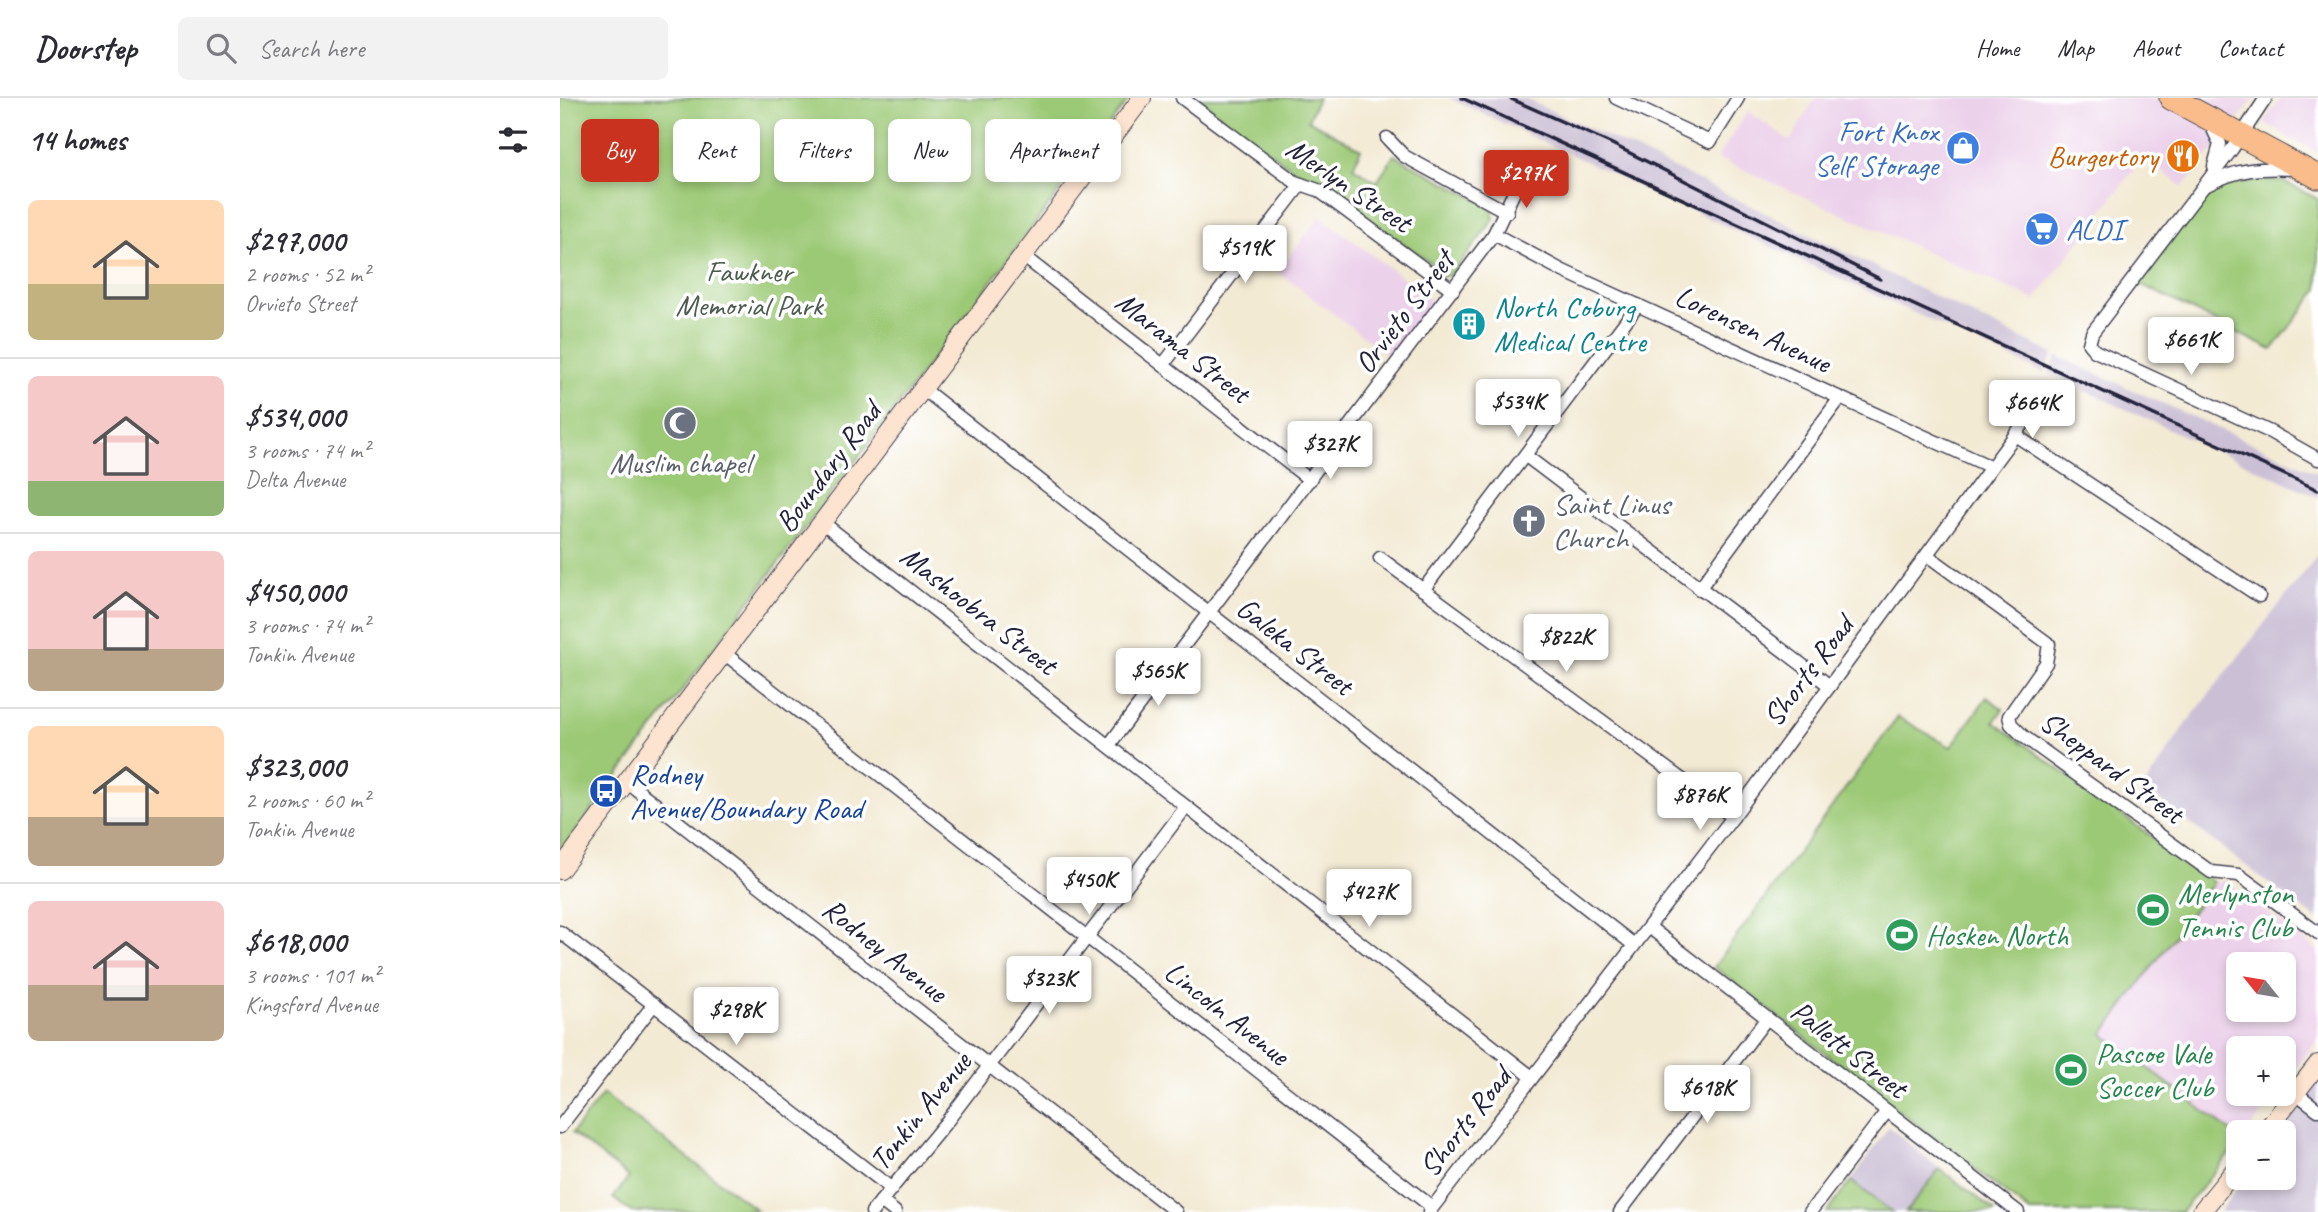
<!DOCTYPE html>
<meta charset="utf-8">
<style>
:root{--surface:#fff;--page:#f2f2f3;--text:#2b2b33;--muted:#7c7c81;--line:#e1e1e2;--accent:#c8321e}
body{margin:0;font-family:Caveat,sans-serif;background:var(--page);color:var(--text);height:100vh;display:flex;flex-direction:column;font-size:26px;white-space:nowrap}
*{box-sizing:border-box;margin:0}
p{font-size:23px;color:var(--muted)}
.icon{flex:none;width:38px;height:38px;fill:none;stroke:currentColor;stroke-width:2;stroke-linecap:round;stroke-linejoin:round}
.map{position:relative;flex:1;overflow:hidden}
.drawer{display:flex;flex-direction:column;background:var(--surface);width:560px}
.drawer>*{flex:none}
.top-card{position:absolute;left:21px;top:21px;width:665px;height:63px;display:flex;gap:14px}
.needle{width:46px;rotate:300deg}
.tools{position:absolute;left:1666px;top:854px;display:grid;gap:14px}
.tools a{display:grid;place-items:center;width:70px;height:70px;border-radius:10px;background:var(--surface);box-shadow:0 4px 10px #0003;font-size:35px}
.price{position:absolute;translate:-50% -60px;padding:0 16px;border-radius:7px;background:#fff;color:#222;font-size:23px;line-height:46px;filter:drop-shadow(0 2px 4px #0008)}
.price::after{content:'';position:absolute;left:50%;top:42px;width:21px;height:16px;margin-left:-10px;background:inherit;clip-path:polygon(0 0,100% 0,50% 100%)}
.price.on{background:var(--accent);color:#fff}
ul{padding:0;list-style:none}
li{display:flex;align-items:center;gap:21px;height:175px;padding:0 28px}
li+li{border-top:2px solid var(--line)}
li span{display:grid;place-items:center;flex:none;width:196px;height:140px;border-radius:10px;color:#555}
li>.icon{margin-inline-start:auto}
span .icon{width:84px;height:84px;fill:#fffc;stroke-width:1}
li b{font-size:30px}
h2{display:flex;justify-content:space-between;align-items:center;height:84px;padding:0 28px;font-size:30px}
.chip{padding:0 24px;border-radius:10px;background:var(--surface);box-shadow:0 4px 10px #0003;font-size:24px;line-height:63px}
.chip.on{background:var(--accent);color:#fff}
header{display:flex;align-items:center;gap:42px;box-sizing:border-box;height:98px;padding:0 35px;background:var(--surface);border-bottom:2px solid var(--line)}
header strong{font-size:33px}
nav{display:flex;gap:38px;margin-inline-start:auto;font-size:24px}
.search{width:490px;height:63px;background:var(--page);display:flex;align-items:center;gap:18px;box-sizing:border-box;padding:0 24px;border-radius:10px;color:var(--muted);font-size:26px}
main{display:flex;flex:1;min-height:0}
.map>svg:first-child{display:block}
.built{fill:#ecd1ea;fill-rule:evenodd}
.industrial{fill:#cbbfd5}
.green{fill:#9cc976;stroke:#5f7658;stroke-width:2}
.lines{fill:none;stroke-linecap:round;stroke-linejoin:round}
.street-casing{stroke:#414052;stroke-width:15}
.secondary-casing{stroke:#414052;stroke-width:20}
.highway-casing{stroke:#414052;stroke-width:25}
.street{stroke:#fff;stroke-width:12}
.secondary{stroke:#fde4d0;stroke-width:18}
.highway{stroke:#f9bc8a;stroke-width:23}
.rail{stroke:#22223b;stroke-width:3.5}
.labels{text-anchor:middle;stroke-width:7;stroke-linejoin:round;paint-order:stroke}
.shop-label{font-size:30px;fill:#366cbe;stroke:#fff;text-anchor:end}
.food-label{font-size:30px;fill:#c56008;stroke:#fff;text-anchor:end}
.street-label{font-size:30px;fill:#22223b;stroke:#fff}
.park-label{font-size:30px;fill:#4d5c50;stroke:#fff}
.culture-label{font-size:30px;fill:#0d838f;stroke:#fff;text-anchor:start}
.worship-label{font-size:30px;fill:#5b616d;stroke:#fff}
.transit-label{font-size:30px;fill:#164399;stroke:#fff;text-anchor:start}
.leisure-label{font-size:30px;fill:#27864d;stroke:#fff;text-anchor:start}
</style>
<header>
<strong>Doorstep</strong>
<div class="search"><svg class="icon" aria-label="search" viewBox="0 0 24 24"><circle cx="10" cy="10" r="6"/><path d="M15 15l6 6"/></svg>Search here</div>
<nav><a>Home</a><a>Map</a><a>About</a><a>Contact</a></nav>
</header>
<main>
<section class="drawer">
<h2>14 homes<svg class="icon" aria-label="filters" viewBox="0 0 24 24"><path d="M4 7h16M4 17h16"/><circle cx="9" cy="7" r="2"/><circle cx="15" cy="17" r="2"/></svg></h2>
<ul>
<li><span style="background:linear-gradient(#ffd9b3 60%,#c2b280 0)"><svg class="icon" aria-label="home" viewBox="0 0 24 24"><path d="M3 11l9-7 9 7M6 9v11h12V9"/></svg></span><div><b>$297,000</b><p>2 rooms · 52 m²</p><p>Orvieto Street</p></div></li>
<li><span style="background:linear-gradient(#f6c9c9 75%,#8fb573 0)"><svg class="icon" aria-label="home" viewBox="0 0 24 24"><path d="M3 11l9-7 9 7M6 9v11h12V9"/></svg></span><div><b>$534,000</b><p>3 rooms · 74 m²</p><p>Delta Avenue</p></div></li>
<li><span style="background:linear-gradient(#f6c9c9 70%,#b9a48a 0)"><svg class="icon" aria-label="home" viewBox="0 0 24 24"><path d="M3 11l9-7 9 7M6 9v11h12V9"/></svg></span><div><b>$450,000</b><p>3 rooms · 74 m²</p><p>Tonkin Avenue</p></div></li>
<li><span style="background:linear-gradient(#ffd9b3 65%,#b9a48a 0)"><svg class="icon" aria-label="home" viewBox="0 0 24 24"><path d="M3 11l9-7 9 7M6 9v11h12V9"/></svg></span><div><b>$323,000</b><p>2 rooms · 60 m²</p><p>Tonkin Avenue</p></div></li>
<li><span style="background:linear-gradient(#f6c9c9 60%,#b9a48a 0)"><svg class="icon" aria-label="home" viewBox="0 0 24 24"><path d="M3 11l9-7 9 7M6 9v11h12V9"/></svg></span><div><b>$618,000</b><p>3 rooms · 101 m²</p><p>Kingsford Avenue</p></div></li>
</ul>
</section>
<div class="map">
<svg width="1758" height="1114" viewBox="0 0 1758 1114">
<rect width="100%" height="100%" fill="#fff"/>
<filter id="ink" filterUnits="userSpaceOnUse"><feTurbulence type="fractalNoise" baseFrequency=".0143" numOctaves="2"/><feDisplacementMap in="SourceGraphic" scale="14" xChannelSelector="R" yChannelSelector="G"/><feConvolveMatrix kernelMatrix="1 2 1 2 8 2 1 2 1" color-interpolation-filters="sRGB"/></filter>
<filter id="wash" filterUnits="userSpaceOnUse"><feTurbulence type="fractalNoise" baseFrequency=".00686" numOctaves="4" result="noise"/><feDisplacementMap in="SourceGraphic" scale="28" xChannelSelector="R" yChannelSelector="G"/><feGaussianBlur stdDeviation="1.57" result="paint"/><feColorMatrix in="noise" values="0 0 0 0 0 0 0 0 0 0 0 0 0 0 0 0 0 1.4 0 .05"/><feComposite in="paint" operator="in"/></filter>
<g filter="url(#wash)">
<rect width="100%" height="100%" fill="#f3ead4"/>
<g class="built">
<path d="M 1255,0 L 1695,0 L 1623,89 L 1583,59 L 1475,202 L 1157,60 L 1188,13 L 1230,43 Z"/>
<path d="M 1721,0 L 1758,0 L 1758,55 L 1703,25 Z"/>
<path d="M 760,118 L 872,202 L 833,261 L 718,174 Z"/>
<path d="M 1665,782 L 1758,853 L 1758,941 L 1724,987 L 1724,950 L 1678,950 L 1678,996 L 1717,996 L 1688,1034 L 1678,1034 L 1678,1039 L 1543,936 L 1654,785 ZM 1678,866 L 1724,866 L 1724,912 L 1678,912 Z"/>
</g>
<g class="industrial">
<path d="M 889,0 L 963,0 L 1078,53 L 1493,256 L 1484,275 Z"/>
<path d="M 1497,258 L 1758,375 L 1758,399 L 1489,276 Z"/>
<path d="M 1758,457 L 1758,822 L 1583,690 L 1629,622 Z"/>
<path d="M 1758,983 L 1758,1114 L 1659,1114 L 1685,1080 L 1724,1080 L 1724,1034 L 1720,1034 Z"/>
<path d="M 1329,1029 L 1380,1071 L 1346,1114 L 1332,1114 L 1291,1083 Z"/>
</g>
<g class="green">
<path d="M 0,0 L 570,0 L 0,754 Z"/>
<path d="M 636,0 L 758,0 L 748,22 L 801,51 L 793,69 L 817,84 L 834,57 L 926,106 L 932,111 L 934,121 L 893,175 L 883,179 L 875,168 L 773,96 C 764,83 756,78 740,76 Z"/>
<path d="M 1702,81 L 1722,83 L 1758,101 L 1758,192 L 1712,252 L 1578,185 L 1644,99 L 1671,86 Z"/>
<path d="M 1427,599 L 1443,611 L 1434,624 L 1654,784 L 1543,936 L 1678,1039 L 1678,1046 L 1621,1114 L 1470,1114 L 1154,869 L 1338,619 L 1391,649 Z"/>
<path d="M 43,996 L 197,1112 L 71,1114 L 53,1100 L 69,1079 L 12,1035 Z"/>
<path d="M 1380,1071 L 1435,1113 L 1434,1114 L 1346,1114 Z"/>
<path d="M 1291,1083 L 1332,1114 L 1267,1114 Z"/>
</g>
</g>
<g filter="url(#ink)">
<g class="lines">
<g class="street-casing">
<g id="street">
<path d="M 622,0 L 735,84 L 758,92 L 893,192"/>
<path d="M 1056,0 L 1150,44 L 1178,0"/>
<path d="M 1706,0 L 1672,51 L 1532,235 L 1529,246 L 1535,253 L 1710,334 L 1758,361"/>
<path d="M 1651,27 L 1660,46 L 1654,68"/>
<path d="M 827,40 L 844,58 L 947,114"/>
<path d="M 1647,87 C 1676,71 1701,69 1734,71"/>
<path d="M 934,136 L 1003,173 L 1431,369"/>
<path d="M 463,158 L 750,382"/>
<path d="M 603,267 L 741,86"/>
<path d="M 362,290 L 1074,847"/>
<path d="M 1455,337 L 1699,498"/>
<path d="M 966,358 L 1270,588"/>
<path d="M 262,424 L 972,979"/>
<path d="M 1367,457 L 1489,546 L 1486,565 L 1449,618 L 1451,626 L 1463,638 L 1651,774 L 1679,777 L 1758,835"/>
<path d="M 820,460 L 1173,719"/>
<path d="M 1139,491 L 1280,300"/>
<path d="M 863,492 L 1078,207"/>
<path d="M 164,555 L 872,1109"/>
<path d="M 549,647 L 934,136 L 965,71"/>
<path d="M 67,684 L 616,1114"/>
<path d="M 1089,829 L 1458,1114"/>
<path d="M 0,834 L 332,1091"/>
<path d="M 1736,995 L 1758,1012"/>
<path d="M 0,1029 L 94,906"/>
<path d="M 321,1103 L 335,1114"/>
<path d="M 312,1114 L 388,1022 L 626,709"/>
<path d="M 869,1114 L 1173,719 L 1486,295"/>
<path d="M 1060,1114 L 1207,920"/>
<path d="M 1250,1114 L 1327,1013"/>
</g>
</g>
<g class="secondary-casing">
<g id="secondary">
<path d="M 0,772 L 582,0"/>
<path d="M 1705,1034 L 1758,966"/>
<path d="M 1641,1114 L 1678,1068"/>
</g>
</g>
<g class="highway-casing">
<path id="highway" d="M 1611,0 L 1758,79"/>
</g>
<use href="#street" class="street"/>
<use href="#secondary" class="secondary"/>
<use href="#highway" class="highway"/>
<g class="rail">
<path d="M 902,0 L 1758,392"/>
<path d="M 949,0 L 1050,45 L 1320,181"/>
</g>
</g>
</g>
<defs>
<g id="shop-disc" transform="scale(1.75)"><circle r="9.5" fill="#3f7fe0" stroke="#fff"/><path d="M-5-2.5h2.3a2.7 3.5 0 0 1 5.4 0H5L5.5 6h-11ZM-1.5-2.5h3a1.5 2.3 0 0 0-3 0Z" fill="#fff"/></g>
<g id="restaurant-disc" transform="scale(1.75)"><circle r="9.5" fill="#e8710a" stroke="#fff"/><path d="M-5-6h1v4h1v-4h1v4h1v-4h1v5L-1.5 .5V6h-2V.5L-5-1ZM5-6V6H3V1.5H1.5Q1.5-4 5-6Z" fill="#fff"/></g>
<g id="supermarket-disc" transform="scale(1.75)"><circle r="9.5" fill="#3f7fe0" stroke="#fff"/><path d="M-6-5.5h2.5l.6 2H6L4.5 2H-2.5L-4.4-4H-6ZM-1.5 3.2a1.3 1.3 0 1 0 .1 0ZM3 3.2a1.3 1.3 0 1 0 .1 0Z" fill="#fff"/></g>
<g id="building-disc" transform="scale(1.75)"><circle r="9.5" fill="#0f9aa8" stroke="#fff"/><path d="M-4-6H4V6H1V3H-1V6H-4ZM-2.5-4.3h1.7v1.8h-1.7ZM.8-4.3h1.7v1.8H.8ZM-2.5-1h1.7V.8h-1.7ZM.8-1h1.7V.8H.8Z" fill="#fff"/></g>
<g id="mosque-disc" transform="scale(1.75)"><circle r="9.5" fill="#6b7280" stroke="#fff"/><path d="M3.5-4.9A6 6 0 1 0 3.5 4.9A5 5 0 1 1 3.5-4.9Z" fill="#fff"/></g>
<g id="church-disc" transform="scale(1.75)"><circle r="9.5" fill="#6b7280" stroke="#fff"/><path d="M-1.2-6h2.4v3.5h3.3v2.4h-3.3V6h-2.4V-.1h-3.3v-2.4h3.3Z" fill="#fff"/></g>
<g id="bus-disc" transform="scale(1.75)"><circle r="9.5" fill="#1a4fb4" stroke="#fff"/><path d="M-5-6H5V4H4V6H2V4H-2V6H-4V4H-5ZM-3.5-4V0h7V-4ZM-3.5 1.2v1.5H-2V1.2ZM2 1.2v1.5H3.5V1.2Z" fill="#fff"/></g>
<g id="stadium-disc" transform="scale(1.75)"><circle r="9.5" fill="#2e9e5b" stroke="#fff"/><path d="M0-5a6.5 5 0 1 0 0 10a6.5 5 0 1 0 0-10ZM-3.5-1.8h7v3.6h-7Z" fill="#fff"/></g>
</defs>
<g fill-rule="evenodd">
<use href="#shop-disc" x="1403" y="50"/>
<use href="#restaurant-disc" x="1623" y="58"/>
<use href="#supermarket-disc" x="1482" y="131"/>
<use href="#building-disc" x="909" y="226"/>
<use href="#mosque-disc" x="120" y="325"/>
<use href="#church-disc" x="969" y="423"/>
<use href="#bus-disc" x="46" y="693"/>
<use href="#stadium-disc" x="1593" y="812"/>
<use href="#stadium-disc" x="1342" y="837"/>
<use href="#stadium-disc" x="1511" y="972"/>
</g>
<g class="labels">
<g class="shop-label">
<text x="1378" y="43">Fort Knox<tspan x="1378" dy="34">Self Storage</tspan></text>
<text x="1506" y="141" text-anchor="start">ALDI</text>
</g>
<g class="food-label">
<text x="1598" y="68">Burgertory</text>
</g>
<g class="street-label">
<text transform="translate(789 87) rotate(34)" y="10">Merlyn Street</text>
<text transform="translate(844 214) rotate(-53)" y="10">Orvieto Street</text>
<text transform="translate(1193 231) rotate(25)" y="10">Lorensen Avenue</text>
<text transform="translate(623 249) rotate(38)" y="10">Marama Street</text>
<text transform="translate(268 369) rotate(-53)" y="10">Boundary Road</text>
<text transform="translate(419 512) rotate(38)" y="10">Mashoobra Street</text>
<text transform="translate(735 548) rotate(38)" y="10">Galeka Street</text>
<text transform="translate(1248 573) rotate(-53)" y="10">Shorts Road</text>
<text transform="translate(1552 669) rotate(36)" y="10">Sheppard Street</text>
<text transform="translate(325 852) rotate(38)" y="10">Rodney Avenue</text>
<text transform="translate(667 915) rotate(38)" y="10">Lincoln Avenue</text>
<text transform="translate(1289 951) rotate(38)" y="10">Pallett Street</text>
<text transform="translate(360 1013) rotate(-51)" y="10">Tonkin Avenue</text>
<text transform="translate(905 1024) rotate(-52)" y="10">Shorts Road</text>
</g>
<g class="park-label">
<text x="189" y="183">Fawkner<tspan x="189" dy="34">Memorial Park</tspan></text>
</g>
<g class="culture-label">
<text x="934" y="219">North Coburg<tspan x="934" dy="34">Medical Centre</tspan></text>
</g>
<g class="worship-label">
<text x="120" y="375">Muslim chapel</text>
<text x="993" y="416" text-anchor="start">Saint Linus<tspan x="993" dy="34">Church</tspan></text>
</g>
<g class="transit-label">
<text x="70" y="686">Rodney<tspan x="70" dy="34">Avenue/Boundary Road</tspan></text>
</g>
<g class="leisure-label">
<text x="1618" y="805">Merlynston<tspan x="1618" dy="34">Tennis Club</tspan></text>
<text x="1366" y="847">Hosken North</text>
<text x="1536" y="965">Pascoe Vale<tspan x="1536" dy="34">Soccer Club</tspan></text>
</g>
</g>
</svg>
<div class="tools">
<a><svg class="needle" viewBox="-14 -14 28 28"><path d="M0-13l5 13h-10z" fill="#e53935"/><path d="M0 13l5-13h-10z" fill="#7c7c81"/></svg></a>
<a>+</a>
<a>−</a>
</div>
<b class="price on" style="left:966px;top:112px">$297K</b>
<b class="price" style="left:685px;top:187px">$519K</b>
<b class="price" style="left:1631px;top:279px">$661K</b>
<b class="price" style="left:958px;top:341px">$534K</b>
<b class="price" style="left:1472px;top:342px">$664K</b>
<b class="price" style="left:770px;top:383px">$327K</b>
<b class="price" style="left:1006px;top:576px">$822K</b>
<b class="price" style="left:598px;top:610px">$565K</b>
<b class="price" style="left:1140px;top:734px">$876K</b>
<b class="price" style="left:529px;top:819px">$450K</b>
<b class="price" style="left:809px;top:831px">$427K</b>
<b class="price" style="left:489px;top:918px">$323K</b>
<b class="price" style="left:176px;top:949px">$298K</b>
<b class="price" style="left:1147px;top:1027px">$618K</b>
<div class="top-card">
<a class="chip on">Buy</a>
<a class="chip">Rent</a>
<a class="chip">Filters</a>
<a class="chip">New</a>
<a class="chip">Apartment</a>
</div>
</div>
</main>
